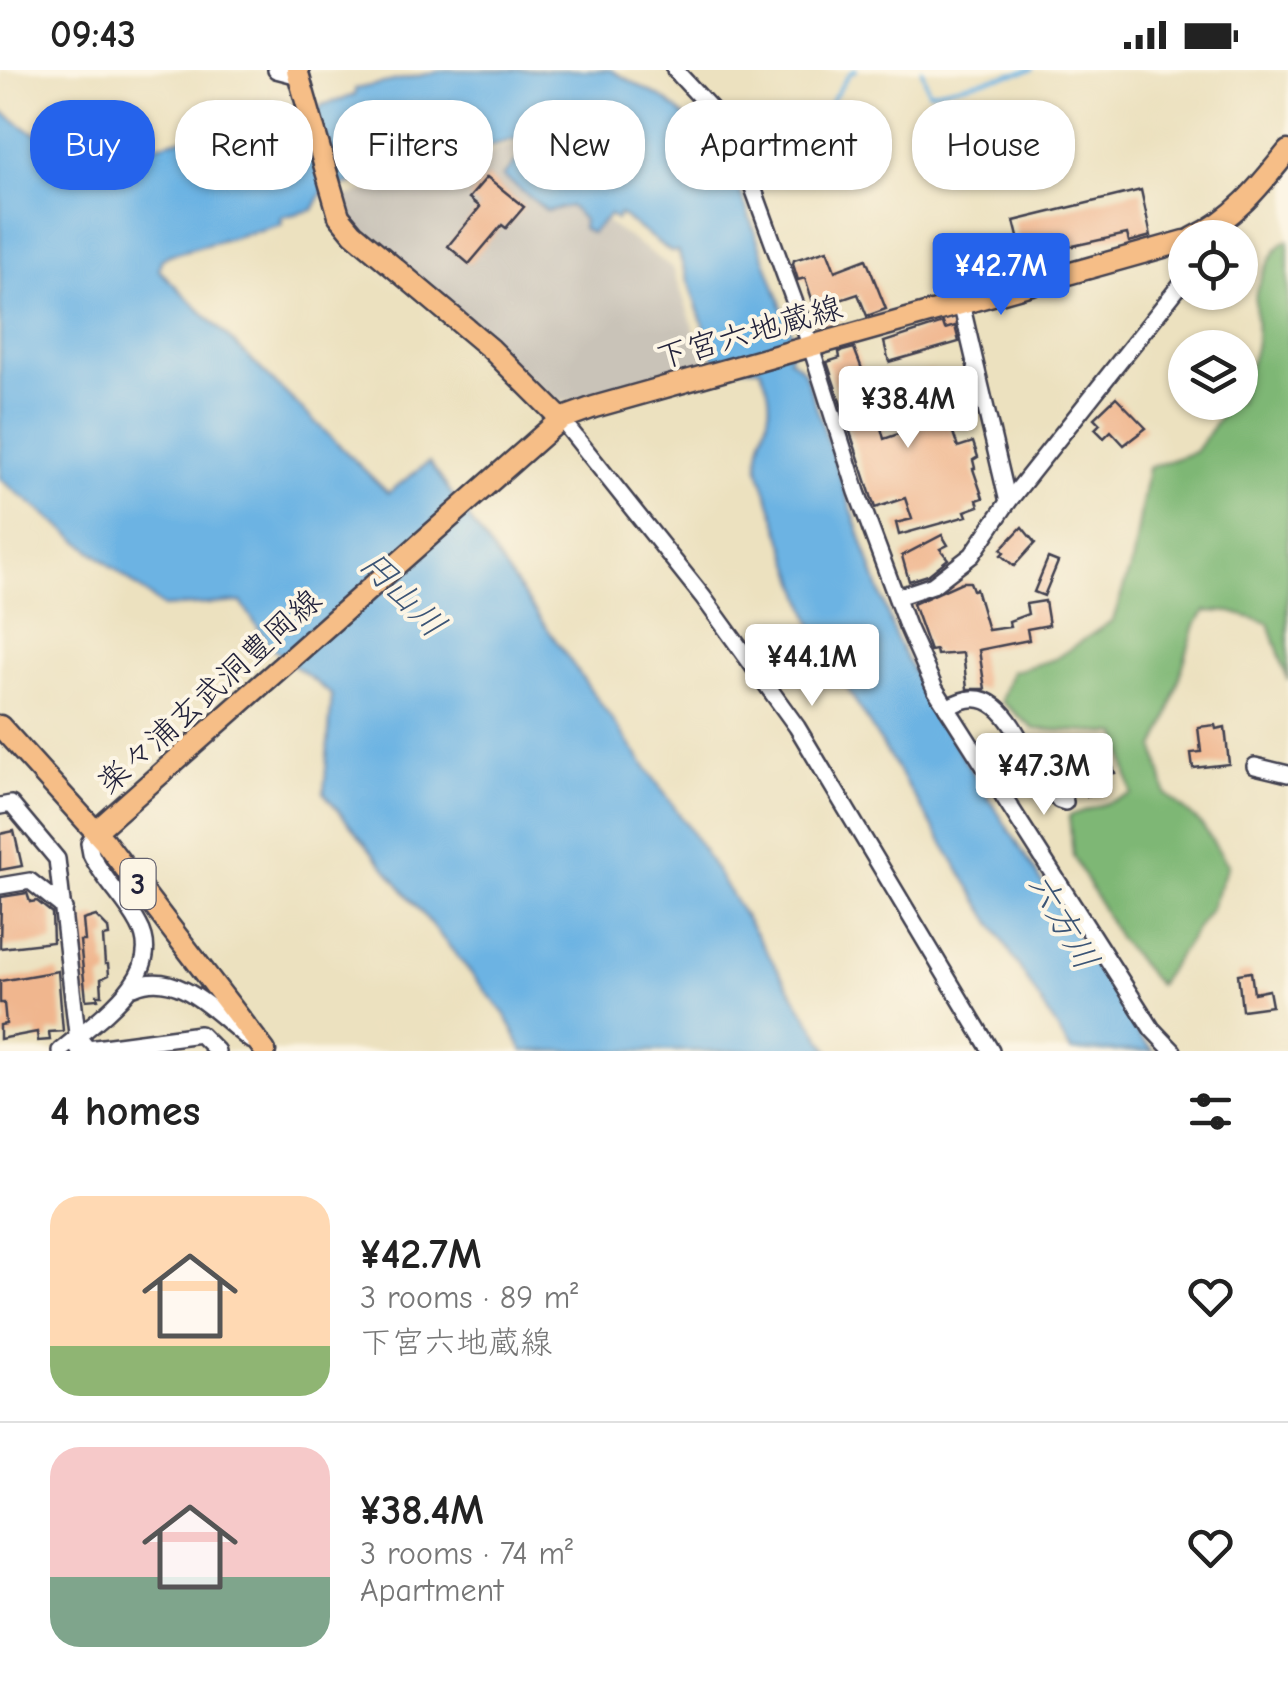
<!DOCTYPE html>
<meta charset="utf-8">
<style>
:root{--surface:#fff;--page:#f2f2f2;--text:#222;--muted:#767676;--line:#e0e0e0;--accent:#2563eb}
body{margin:0;font-family:"Comic Neue","Klee One",sans-serif;background:var(--page);color:var(--text);height:100vh;display:flex;flex-direction:column;font-size:38px;white-space:nowrap}
*{box-sizing:border-box;margin:0}
p{font-size:32px;color:var(--muted)}
.icon{flex:none;width:55px;height:55px;fill:none;stroke:currentColor;stroke-width:2;stroke-linecap:round;stroke-linejoin:round}
.map{position:relative;height:981px;overflow:hidden}
.details{display:flex;flex-direction:column;background:var(--surface);flex:1}
.details>*{flex:none}
.top-card{position:absolute;left:30px;top:30px;width:1230px;height:90px;display:flex;gap:20px}
.tools{position:absolute;left:1168px;top:150px;display:grid;gap:20px}
.tools a{display:grid;place-items:center;width:90px;height:90px;border-radius:50%;background:var(--surface);box-shadow:0 2px 8px #0004;font-size:50px}
.price{position:absolute;translate:-50% -85px;padding:0 22px;border-radius:10px;background:#fff;color:#222;font-size:32px;line-height:65px;filter:drop-shadow(0 2px 5px #0008)}
.price::after{content:'';position:absolute;left:50%;top:60px;width:30px;height:22px;margin-left:-15px;background:inherit;clip-path:polygon(0 0,100% 0,50% 100%)}
.price.selected{background:var(--accent);color:#fff}
ul{padding:0;list-style:none}
li{display:flex;align-items:center;gap:30px;height:250px;padding:0 50px}
li+li{border-top:2px solid var(--line)}
li span{display:grid;place-items:center;flex:none;width:280px;height:200px;border-radius:30px;color:#555}
li>.icon{margin-inline-start:auto}
span .icon{width:120px;height:120px;fill:#fffc;stroke-width:1}
li b{font-size:42px}
h2{display:flex;justify-content:space-between;align-items:center;height:120px;padding:0 50px;font-size:42px}
.pill{padding:0 35px;border-radius:40px;background:var(--surface);box-shadow:0 2px 8px #0004;font-size:35px;line-height:90px}
.pill.selected{background:var(--accent);color:#fff}
.status{display:flex;justify-content:space-between;align-items:center;height:70px;padding:0 50px;background:var(--surface);direction:ltr}
.status svg{height:28px;fill:currentColor}
.map>svg:first-child{display:block}
.industrial{fill:#c9c3b8}
.forest{fill:#7eb774;stroke:#506c58;stroke-width:2.5}
.water{fill:#6cb3e3;stroke:#476a8f;stroke-width:2.5}
.lines{fill:none;stroke-linecap:round;stroke-linejoin:round}
.stream{stroke:#6cb3e3;stroke-width:4}
.building{fill:#f0b68e}
.minor-casing{stroke:#403f4f;stroke-width:20}
.major-casing{stroke:#403f4f;stroke-width:25}
.minor{stroke:#fff;stroke-width:15}
.major{stroke:#f6be87;stroke-width:20}
.labels{text-anchor:middle;stroke-width:8;stroke-linejoin:round;paint-order:stroke}
.shield{fill:#fcf5e5;stroke:#63616e;stroke-width:2.5}
.shield-label{font-size:30px;font-weight:bold;fill:#22223b}
.street-label{font-size:32px;fill:#22223b;stroke:#fcf5e5}
.water-label{font-size:35px;font-style:italic;fill:#3c5576;stroke:#fcf5e5}
</style>
<div class="status"><b>09:43</b><svg viewBox="0 0 49 12"><path d="M0 12V9h3v3zM5 12V6h3v6zM10 12V3h3v9zM15 12V0h3v12zM26 1h20v11H26zM47 4h2v5h-2z"/></svg></div>
<div class="map">
<svg width="1288" height="981" viewBox="0 0 1288 981">
<rect width="100%" height="100%" fill="#fcf5e5"/>
<filter id="ink" filterUnits="userSpaceOnUse"><feTurbulence type="fractalNoise" baseFrequency=".01" numOctaves="2"/><feDisplacementMap in="SourceGraphic" scale="20" xChannelSelector="R" yChannelSelector="G"/><feConvolveMatrix kernelMatrix="1 2 1 2 8 2 1 2 1" color-interpolation-filters="sRGB"/></filter>
<filter id="wash" filterUnits="userSpaceOnUse"><feTurbulence type="fractalNoise" baseFrequency=".0048" numOctaves="4" result="noise"/><feDisplacementMap in="SourceGraphic" scale="40" xChannelSelector="R" yChannelSelector="G"/><feGaussianBlur stdDeviation="2.25" result="paint"/><feColorMatrix in="noise" values="0 0 0 0 0 0 0 0 0 0 0 0 0 0 0 0 0 1.4 0 .05"/><feComposite in="paint" operator="in"/></filter>
<g filter="url(#wash)">
<rect width="100%" height="100%" fill="#ece1bf"/>
<path class="industrial" d="M 513,73 L 520,75 L 521,80 L 501,105 L 546,142 L 570,136 L 582,150 L 582,158 L 591,164 L 604,151 L 673,198 L 708,299 L 585,333 L 559,331 L 549,325 L 362,164 L 346,141 L 342,128 L 489,86 L 492,80 Z"/>
<path class="forest" d="M 1288,170 L 1288,611 L 1269,553 L 1231,542 L 1206,541 L 1195,555 L 1167,650 L 1155,678 L 1166,724 L 1201,754 L 1228,795 L 1211,838 L 1158,915 L 1118,867 L 1073,786 L 1069,746 L 1132,724 L 1118,664 L 1034,659 L 1001,631 L 1011,602 L 1055,589 L 1113,550 L 1133,489 L 1148,398 L 1195,382 L 1230,333 L 1240,332 C 1240,312 1254,293 1256,271 C 1259,234 1247,229 1268,194 C 1274,184 1278,175 1288,170 Z"/>
<path class="water" d="M 446,0 L 610,0 L 666,30 L 706,66 L 740,121 L 795,274 L 789,288 L 804,301 L 896,569 L 933,640 L 1140,967 L 1153,981 L 1071,981 L 817,569 L 759,400 C 755,358 784,346 760,298 L 717,296 L 678,181 L 671,182 L 619,144 L 616,150 L 610,145 L 591,163 L 582,158 L 583,150 L 570,136 L 547,141 L 503,106 L 524,82 L 523,74 L 515,69 L 323,121 L 313,140 L 281,147 L 282,154 L 169,185 L 161,190 L 159,200 L 388,423 L 429,392 L 689,758 L 829,981 L 523,981 L 506,946 L 324,723 L 332,625 L 271,577 L 241,532 L 163,537 L 0,409 L 0,40 L 28,60 L 67,75 L 140,79 L 193,66 L 201,69 L 214,66 L 228,56 L 249,50 L 262,53 L 281,46 L 317,42 L 322,35 L 355,25 L 355,19 Z"/>
<g class="lines">
<g class="stream">
<path d="M 922,0 L 929,22 L 1032,0"/>
<path d="M 752,92 C 768,85 789,80 804,70 C 811,65 841,16 849,4 L 856,0"/>
<path d="M 725,106 L 743,96"/>
</g>
</g>
<g id="blocks">
<g class="building">
<path d="M 487,107 L 524,137 L 506,158 L 502,155 L 469,194 L 448,176 L 480,137 L 469,128 Z"/>
<path d="M 1141,120 L 1151,166 L 1129,172 L 1127,164 L 1023,187 L 1014,151 Z"/>
<path d="M 827,180 L 835,201 L 866,189 L 886,239 L 867,246 L 858,224 L 834,232 L 838,251 L 817,258 L 813,245 L 817,244 L 805,208 L 798,210 L 793,194 L 794,190 Z"/>
<path d="M 943,253 L 945,259 L 955,256 L 959,272 L 889,292 L 884,272 Z"/>
<path d="M 854,278 L 873,328 L 884,369 L 925,355 L 909,308 L 931,300 L 958,377 L 973,372 L 978,387 L 973,390 L 975,398 L 973,399 L 983,428 L 977,430 L 979,436 L 965,441 L 967,446 L 899,465 L 896,453 L 912,449 L 905,428 L 875,438 L 827,292 L 840,288 L 839,282 Z"/>
<path d="M 1116,327 L 1146,358 L 1124,375 L 1111,361 L 1104,368 L 1095,359 L 1100,354 L 1094,348 Z"/>
<path d="M 1022,457 L 1035,473 L 1014,496 L 1001,485 L 1004,482 L 1001,479 Z"/>
<path d="M 942,465 L 948,475 L 940,479 L 948,489 L 928,505 L 909,511 L 902,486 Z"/>
<path d="M 1048,488 L 1058,492 L 1044,526 L 1034,522 Z"/>
<path d="M 962,512 L 970,512 L 973,520 L 976,519 L 988,560 L 1010,557 L 1009,551 L 1028,544 L 1026,534 L 1045,531 L 1049,555 L 1027,559 L 1029,570 L 979,580 L 985,619 L 967,619 L 963,583 L 937,585 L 936,580 L 930,581 L 913,534 Z"/>
<path d="M 1215,655 L 1216,659 L 1225,657 L 1229,694 L 1193,698 L 1191,683 L 1201,682 L 1198,657 Z"/>
<path d="M 1105,673 L 1115,703 L 1103,705 L 1106,722 L 1087,726 L 1079,686 L 1082,685 L 1081,677 Z"/>
<path d="M 14,761 L 22,796 L 0,800 L 0,764 Z"/>
<path d="M 27,823 L 30,832 L 37,831 L 52,843 L 53,872 L 0,878 L 1,827 Z"/>
<path d="M 96,846 L 108,858 L 109,866 L 103,867 L 105,894 L 108,894 L 109,905 L 101,909 L 102,925 L 97,925 L 98,929 L 86,930 L 80,871 L 85,871 L 83,850 Z"/>
<path d="M 58,901 L 63,961 L 49,962 L 50,970 L 38,971 L 37,962 L 0,969 L 0,955 L 6,954 L 4,933 L 0,933 L 0,911 Z"/>
<path d="M 1251,902 L 1254,923 L 1269,920 L 1272,936 L 1242,940 L 1238,904 Z"/>
</g>
</g>
</g>
<g filter="url(#ink)">
<use href="#blocks" fill-opacity="0" stroke="#403f4f" stroke-width="2.5"/>
<g class="lines">
<g class="minor-casing">
<g id="minor">
<path d="M 276,0 L 299,6"/>
<path d="M 675,0 L 740,70 L 752,115 L 811,277 L 857,422 L 907,556 L 935,619 L 1152,959 L 1173,981"/>
<path d="M 961,233 L 1008,432"/>
<path d="M 561,349 L 703,527 L 797,657 L 991,981"/>
<path d="M 897,527 L 933,515 L 972,485 L 1008,432 L 1185,209"/>
<path d="M 947,638 C 994,608 1013,657 1032,691 C 1040,704 1050,717 1059,730 L 1065,732"/>
<path d="M 1255,696 L 1288,704"/>
<path d="M 0,736 L 11,734 L 57,789 L 79,981"/>
<path d="M 0,816 L 30,811 L 64,838"/>
<path d="M 134,917 C 178,897 217,945 250,970"/>
<path d="M 77,966 L 88,979 L 200,964 L 217,981"/>
<path d="M 60,981 C 93,952 168,906 139,855 C 126,830 103,810 91,784 L 89,773 L 96,761"/>
</g>
</g>
<g class="major-casing">
<g id="major">
<path d="M 297,0 L 339,146 L 353,163 L 491,279 L 561,349"/>
<path d="M 1193,168 C 1234,149 1260,116 1288,81"/>
<path d="M 0,656 L 105,772 L 265,981"/>
<path d="M 96,761 L 561,349 L 594,337 L 1185,171"/>
</g>
</g>
<use href="#minor" class="minor"/>
<use href="#major" class="major"/>
</g>
</g>
<g class="labels">
<rect class="shield" x="120.5" y="789" width="35" height="50" rx="8"/>
<g class="shield-label">
<text x="138" y="824">3</text>
</g>
<g class="street-label">
<text transform="translate(749 262) rotate(-16)" y="11">下宮六地蔵線</text>
<text transform="translate(209 621) rotate(-42)" y="11">楽々浦玄武洞豊岡線</text>
</g>
<g class="water-label">
<text transform="translate(403 524) rotate(45)" y="12">円山川</text>
<text transform="translate(1064 851) rotate(60)" y="12">六方川</text>
</g>
</g>
</svg>
<div class="tools">
<a><svg class="icon" aria-label="locate" viewBox="0 0 24 24"><circle cx="12" cy="12" r="6"/><path d="M12 2v4M12 18v4M2 12h4M18 12h4"/></svg></a>
<a><svg class="icon" aria-label="layers" viewBox="0 0 24 24"><path d="M12 4l9 5-9 5-9-5zM3 14l9 5 9-5"/></svg></a>
</div>
<b class="price selected" style="left:1001px;top:248px">¥42.7M</b>
<b class="price" style="left:908px;top:381px">¥38.4M</b>
<b class="price" style="left:812px;top:639px">¥44.1M</b>
<b class="price" style="left:1044px;top:748px">¥47.3M</b>
<div class="top-card">
<a class="pill selected">Buy</a>
<a class="pill">Rent</a>
<a class="pill">Filters</a>
<a class="pill">New</a>
<a class="pill">Apartment</a>
<a class="pill">House</a>
</div>
</div>
<section class="details">
<h2>4 homes<svg class="icon" aria-label="filters" viewBox="0 0 24 24"><path d="M4 7h16M4 17h16"/><circle cx="9" cy="7" r="2"/><circle cx="15" cy="17" r="2"/></svg></h2>
<ul>
<li><span style="background:linear-gradient(#ffd9b3 75%,#8fb573 0)"><svg class="icon" aria-label="home" viewBox="0 0 24 24"><path d="M3 11l9-7 9 7M6 9v11h12V9"/></svg></span><div><b>¥42.7M</b><p>3 rooms · 89 m²</p><p>下宮六地蔵線</p></div><svg class="icon" aria-label="heart" viewBox="0 0 24 24"><path d="M12 20l-8-8c-3-5 5-10 8-4 3-6 11-1 8 4z"/></svg></li>
<li><span style="background:linear-gradient(#f6c9c9 65%,#7fa58c 0)"><svg class="icon" aria-label="home" viewBox="0 0 24 24"><path d="M3 11l9-7 9 7M6 9v11h12V9"/></svg></span><div><b>¥38.4M</b><p>3 rooms · 74 m²</p><p>Apartment</p></div><svg class="icon" aria-label="heart" viewBox="0 0 24 24"><path d="M12 20l-8-8c-3-5 5-10 8-4 3-6 11-1 8 4z"/></svg></li>
</ul>
</section>
